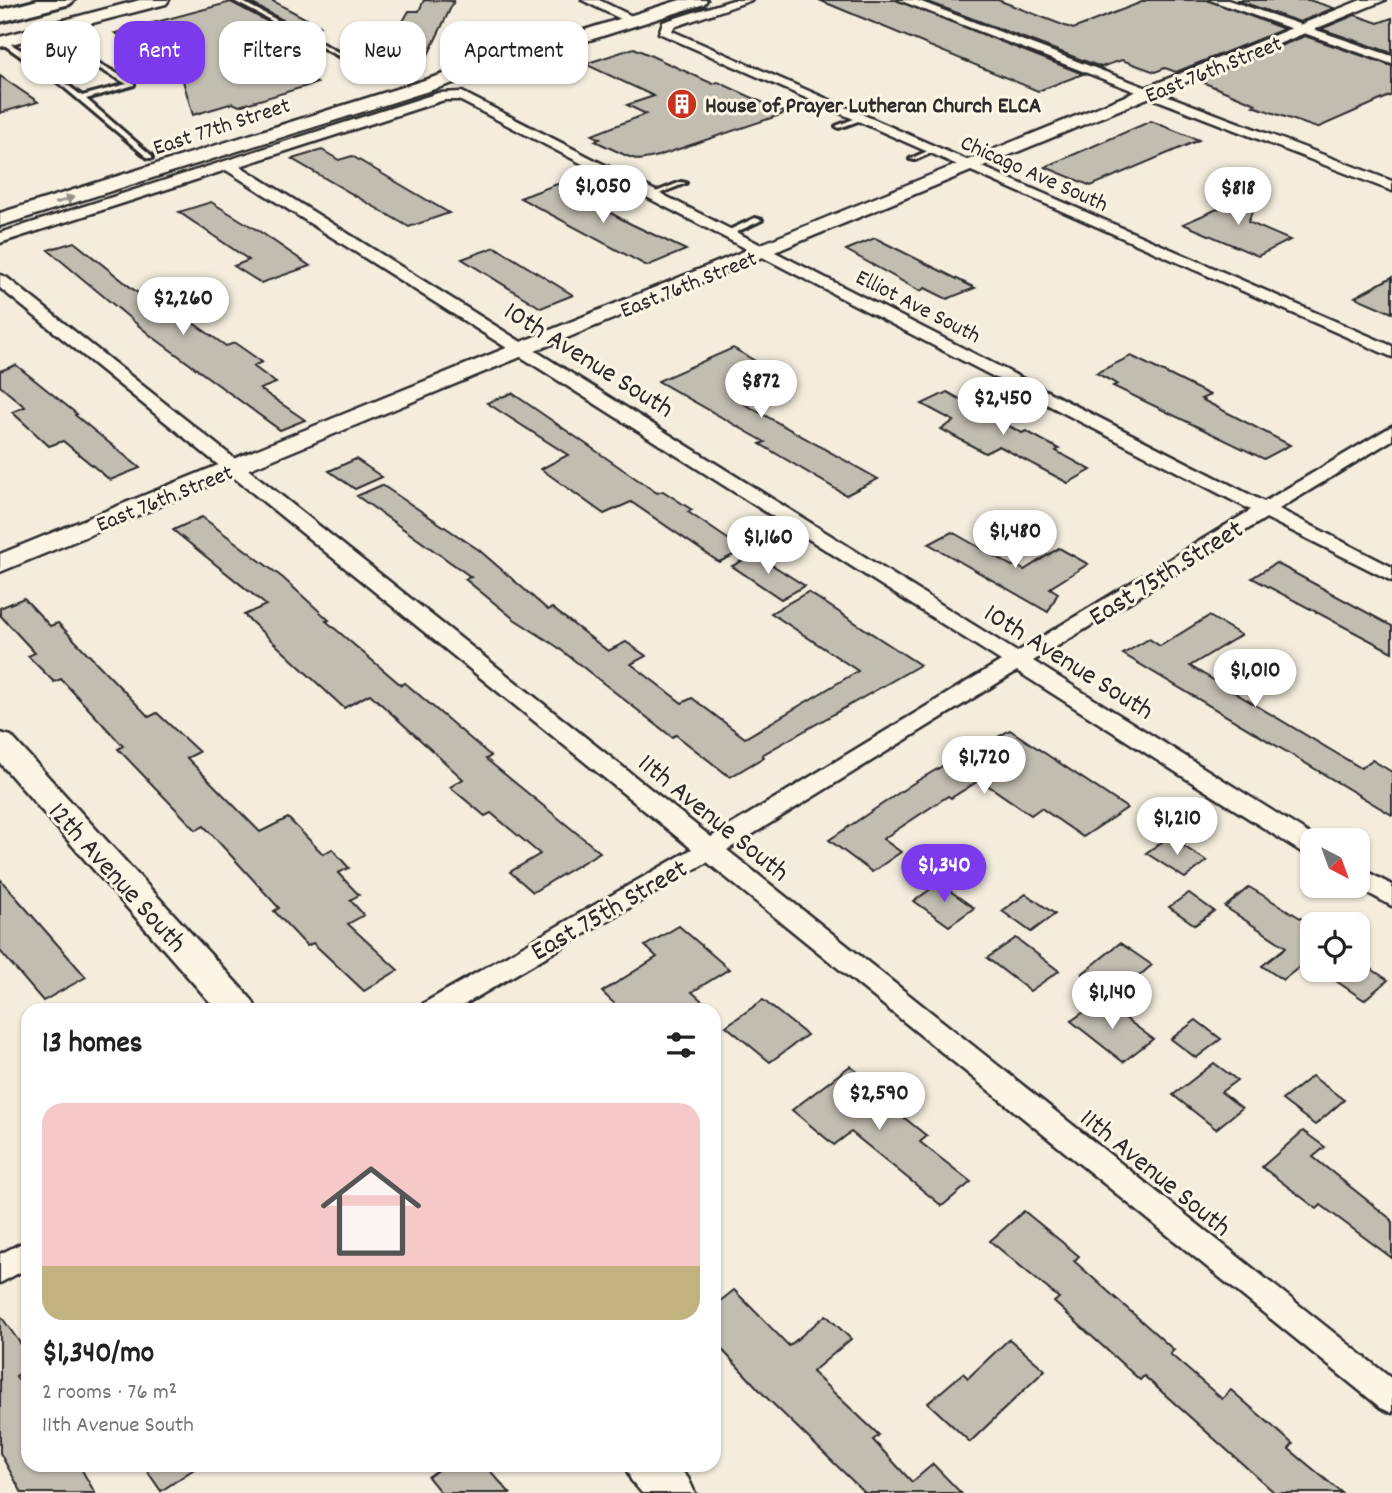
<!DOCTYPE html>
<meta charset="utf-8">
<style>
:root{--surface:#fff;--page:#f6f6f6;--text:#222;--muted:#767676;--line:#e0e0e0;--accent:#7c3aed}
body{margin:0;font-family:Dekko,sans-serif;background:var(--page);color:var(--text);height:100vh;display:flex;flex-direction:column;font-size:26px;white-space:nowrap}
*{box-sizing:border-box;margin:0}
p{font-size:23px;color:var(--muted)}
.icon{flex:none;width:38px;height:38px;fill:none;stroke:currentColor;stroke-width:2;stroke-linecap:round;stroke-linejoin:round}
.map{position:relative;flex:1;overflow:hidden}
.details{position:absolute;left:21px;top:1003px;width:700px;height:469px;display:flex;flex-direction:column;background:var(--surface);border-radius:21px;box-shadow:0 2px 5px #0004}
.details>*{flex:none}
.banner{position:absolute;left:21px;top:21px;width:700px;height:63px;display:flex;gap:14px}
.needle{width:46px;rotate:139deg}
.controls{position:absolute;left:1300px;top:828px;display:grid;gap:14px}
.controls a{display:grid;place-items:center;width:70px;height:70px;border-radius:14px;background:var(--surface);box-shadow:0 2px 5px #0004;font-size:35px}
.price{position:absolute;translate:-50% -60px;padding:0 16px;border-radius:24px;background:#fff;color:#222;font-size:23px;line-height:46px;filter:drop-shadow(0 2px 4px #0008)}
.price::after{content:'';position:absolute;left:50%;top:42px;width:21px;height:16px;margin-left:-10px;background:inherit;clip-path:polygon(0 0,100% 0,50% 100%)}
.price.on{background:var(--accent);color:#fff}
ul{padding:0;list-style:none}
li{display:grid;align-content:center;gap:14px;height:371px;padding:0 21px}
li+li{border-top:2px solid var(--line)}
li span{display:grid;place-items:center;height:217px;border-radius:21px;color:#555}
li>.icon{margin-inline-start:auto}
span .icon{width:126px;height:126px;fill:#fffc;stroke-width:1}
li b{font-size:30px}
h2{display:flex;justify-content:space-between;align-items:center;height:84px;padding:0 21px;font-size:30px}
.pill{padding:0 24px;border-radius:21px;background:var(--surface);box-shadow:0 2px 5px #0004;font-size:24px;line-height:63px}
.pill.on{background:var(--accent);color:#fff}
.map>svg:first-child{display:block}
.building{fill:#c2bdb1;stroke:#2b2b2b;stroke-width:2}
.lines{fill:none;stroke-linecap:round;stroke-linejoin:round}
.lane-casing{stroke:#2b2b2b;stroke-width:6}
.street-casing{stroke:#2b2b2b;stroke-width:5}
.secondary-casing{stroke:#2b2b2b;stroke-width:5}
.highway-casing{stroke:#2b2b2b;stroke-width:6}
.lane{fill:#fcf5e5;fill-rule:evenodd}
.street{fill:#fcf5e5;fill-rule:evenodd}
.secondary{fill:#fcf5e5;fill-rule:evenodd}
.highway{fill:#fcf5e5;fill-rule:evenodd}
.oneway{fill:#949088}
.labels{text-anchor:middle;stroke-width:6;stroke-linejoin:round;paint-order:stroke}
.far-street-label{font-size:23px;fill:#2b2b2b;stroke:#fcf5e5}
.far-poi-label{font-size:23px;font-weight:bold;fill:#2b2b2b;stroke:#fcf5e5;text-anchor:start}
.street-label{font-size:28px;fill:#2b2b2b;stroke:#fcf5e5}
</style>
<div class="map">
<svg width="1392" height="1493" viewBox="0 0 1392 1493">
<rect width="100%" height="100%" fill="#f4edde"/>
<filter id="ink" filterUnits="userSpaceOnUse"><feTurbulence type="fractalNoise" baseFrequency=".0143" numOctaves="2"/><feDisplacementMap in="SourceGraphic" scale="14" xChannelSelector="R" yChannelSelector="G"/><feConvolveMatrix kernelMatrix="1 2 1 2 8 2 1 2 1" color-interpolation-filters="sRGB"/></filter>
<g filter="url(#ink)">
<g class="building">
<path d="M 245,0 L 271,0 L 320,26 L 302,30 Z"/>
<path d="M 424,0 L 454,1 L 427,57 L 406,56 L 388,47 L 409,11 L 419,11 Z"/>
<path d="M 819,0 L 896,0 L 1083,74 L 1038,91 Z"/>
<path d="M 923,0 L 998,0 L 1073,29 L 1147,0 L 1208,0 L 1284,29 L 1176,72 L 1165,68 L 1155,72 L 1122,60 L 1101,67 Z"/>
<path d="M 1236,0 L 1309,0 L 1334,8 L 1300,22 Z"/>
<path d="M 231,2 L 291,34 L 262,42 L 304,65 L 292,69 L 317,83 L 239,106 L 233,103 L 193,115 L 178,64 L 159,69 L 125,48 L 136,45 L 115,33 Z"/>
<path d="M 1355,15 L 1378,23 L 1392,18 L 1392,53 L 1321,29 Z"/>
<path d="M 1305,36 L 1392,66 L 1392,95 L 1317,128 L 1253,106 L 1256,104 L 1197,80 Z"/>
<path d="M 634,48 L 713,84 L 718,82 L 786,113 L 655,157 L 639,160 L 627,156 L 595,141 L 600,139 L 592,135 L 646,114 L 627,105 L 654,96 L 585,64 Z"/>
<path d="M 0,76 L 38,102 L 0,113 Z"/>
<path d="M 1151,121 L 1199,140 L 1091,186 L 1045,167 Z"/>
<path d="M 322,150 L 339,160 L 352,156 L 449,213 L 409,227 L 292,159 Z"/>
<path d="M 557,184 L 631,224 L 686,250 L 647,266 L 520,198 Z"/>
<path d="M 1261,190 L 1248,222 L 1290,240 L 1258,256 L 1183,224 Z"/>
<path d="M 211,202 L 262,233 L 310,266 L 261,283 L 234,266 L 249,260 L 179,212 Z"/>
<path d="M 875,238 L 975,288 L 947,299 L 925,288 L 920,291 L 846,250 Z"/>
<path d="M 74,242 L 143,297 L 163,289 L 186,307 L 176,311 L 226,346 L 235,343 L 262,362 L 253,366 L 276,383 L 260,389 L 305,420 L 280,430 L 150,335 L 48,250 Z"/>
<path d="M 495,247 L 573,295 L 541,308 L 462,259 Z"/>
<path d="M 1392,277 L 1392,313 L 1355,297 Z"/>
<path d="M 733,348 L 762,365 L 728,379 L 747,390 L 732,397 L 878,479 L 846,495 L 760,444 L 765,442 L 658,381 Z"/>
<path d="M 1131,356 L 1210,395 L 1201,399 L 1290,445 L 1264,459 L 1113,386 L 1117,384 L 1096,373 Z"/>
<path d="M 16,365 L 77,414 L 75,415 L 140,468 L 110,480 L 63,441 L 49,446 L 12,412 L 25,407 L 0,386 L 0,371 Z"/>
<path d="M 947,392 L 1022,433 L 1026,431 L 1059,449 L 1056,451 L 1091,470 L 1068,483 L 999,446 L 985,453 L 941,429 L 954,421 L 922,404 Z"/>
<path d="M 512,393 L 657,493 L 663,491 L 692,510 L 688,512 L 744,550 L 719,562 L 631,502 L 604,514 L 541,469 L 568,455 L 487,403 Z"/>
<path d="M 356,459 L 382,477 L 355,489 L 329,471 Z"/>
<path d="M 382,485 L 479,550 L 548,610 L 552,608 L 608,651 L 626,642 L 646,656 L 631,664 L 682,703 L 692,698 L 745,738 L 858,671 L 771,613 L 808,592 L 920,665 L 762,755 L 764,757 L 730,777 L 676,735 L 672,737 L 556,646 L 514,619 L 465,579 L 471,577 L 357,496 Z"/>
<path d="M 202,517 L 283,578 L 329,620 L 326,621 L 401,685 L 405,683 L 491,756 L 486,759 L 600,852 L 533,892 L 510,872 L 540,854 L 491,813 L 485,816 L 450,787 L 463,779 L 370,694 L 344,708 L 244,615 L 266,605 L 173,530 Z"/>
<path d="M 952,532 L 1012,566 L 1015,565 L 1024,570 L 1059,548 L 1088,564 L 1050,588 L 1058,593 L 1048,612 L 929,544 Z"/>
<path d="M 755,554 L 805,586 L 781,599 L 732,566 Z"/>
<path d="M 1276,563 L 1392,626 L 1392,652 L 1252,578 Z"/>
<path d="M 24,598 L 50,626 L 58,623 L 149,717 L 157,713 L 199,752 L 187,758 L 260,832 L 288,818 L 323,854 L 332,849 L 349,868 L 338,873 L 359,895 L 350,900 L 364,915 L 348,924 L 398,970 L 364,991 L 313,943 L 307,946 L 274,911 L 279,908 L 204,826 L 196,830 L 118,749 L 123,746 L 61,679 L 54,682 L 28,656 L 35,653 L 0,615 L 0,608 Z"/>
<path d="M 1209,616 L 1241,635 L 1190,666 L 1361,768 L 1372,760 L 1392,772 L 1392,815 L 1123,654 L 1149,639 L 1160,646 Z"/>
<path d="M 1010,730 L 1127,808 L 1083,837 L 1041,808 L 1031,815 L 980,780 L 951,798 L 948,796 L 883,839 L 901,852 L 872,872 L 829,840 L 912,784 L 951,761 L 954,763 Z"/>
<path d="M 1169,837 L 1207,861 L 1185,878 L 1146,853 Z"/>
<path d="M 0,879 L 86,977 L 43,1001 L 0,951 Z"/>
<path d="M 939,883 L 974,908 L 949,926 L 914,901 Z"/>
<path d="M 1249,887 L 1312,925 L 1312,964 L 1307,961 L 1283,980 L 1262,966 L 1286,947 L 1225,907 Z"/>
<path d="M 1189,893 L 1214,911 L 1195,925 L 1169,907 Z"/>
<path d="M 1026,894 L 1055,914 L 1031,932 L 1002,911 Z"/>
<path d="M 679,926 L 729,969 L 692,992 L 712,1010 L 621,1010 L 602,992 L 657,957 L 645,946 Z"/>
<path d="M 1016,938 L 1059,971 L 1030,991 L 987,958 Z"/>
<path d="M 1120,943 L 1152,965 L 1115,996 L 1082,974 Z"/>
<path d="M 1358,960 L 1388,980 L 1364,1000 L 1320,970 L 1358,970 Z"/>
<path d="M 763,1000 L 807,1035 L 770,1062 L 726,1026 Z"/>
<path d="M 1101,1000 L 1153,1039 L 1123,1062 L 1071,1021 Z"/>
<path d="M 1196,1020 L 1221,1039 L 1196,1058 L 1171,1039 Z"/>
<path d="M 1214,1063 L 1237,1080 L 1221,1092 L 1242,1108 L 1216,1129 L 1173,1095 Z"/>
<path d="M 850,1066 L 892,1100 L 887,1104 L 927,1136 L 920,1142 L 971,1182 L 942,1206 L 851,1132 L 834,1145 L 792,1110 Z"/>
<path d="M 1312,1076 L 1344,1100 L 1315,1125 L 1282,1100 Z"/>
<path d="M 1303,1131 L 1325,1147 L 1313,1157 L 1392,1220 L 1392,1258 L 1321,1205 L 1317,1209 L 1262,1167 Z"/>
<path d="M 1024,1211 L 1079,1256 L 1074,1261 L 1174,1350 L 1170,1354 L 1222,1399 L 1231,1390 L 1293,1444 L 1289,1449 L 1342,1493 L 1275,1493 L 1144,1376 L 1140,1380 L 1054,1302 L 1059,1298 L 990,1241 Z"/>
<path d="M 734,1290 L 789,1346 L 826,1315 L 851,1339 L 812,1372 L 879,1435 L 873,1440 L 912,1482 L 933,1464 L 961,1493 L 865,1493 L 766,1397 L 714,1341 L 714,1306 Z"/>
<path d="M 0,1315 L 28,1354 L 28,1368 L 16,1376 L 28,1393 L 28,1465 L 79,1465 L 95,1493 L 22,1493 L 0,1453 Z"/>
<path d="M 1009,1339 L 1045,1370 L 970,1442 L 928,1403 L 963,1373 L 968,1378 Z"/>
<path d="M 143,1465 L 200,1465 L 161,1491 Z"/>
<path d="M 445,1465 L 485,1465 L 510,1493 L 441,1493 L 428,1477 Z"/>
</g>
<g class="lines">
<g class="lane-casing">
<g id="lane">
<path d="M 232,0 L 239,0 L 370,69 L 365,70 Z"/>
<path d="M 37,31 L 41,31 L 134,83 L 134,85 L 86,99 L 152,156 L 152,158 L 148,158 L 59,83 L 0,42 L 5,41 L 21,50 L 53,42 L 37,33 ZM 57,45 L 127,84 L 82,96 L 25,53 Z"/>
<path d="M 859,117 L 862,119 L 861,120 L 839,128 L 836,126 Z"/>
<path d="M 930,150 L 935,151 L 915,160 L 910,159 Z"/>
<path d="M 681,182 L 686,183 L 656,195 L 651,194 Z"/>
<path d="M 755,218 L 762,220 L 732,234 L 725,232 Z"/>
</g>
</g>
<g class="street-casing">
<g id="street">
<path d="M 582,0 L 599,0 L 640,20 L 629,23 Z"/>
<path d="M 733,0 L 752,0 L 674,27 L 672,31 L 1392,346 L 1392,357 L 659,33 L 663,22 Z"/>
<path d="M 899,0 L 916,0 L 1392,181 L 1392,191 Z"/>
<path d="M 1210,0 L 1228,0 L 1392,56 L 1392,64 Z"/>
<path d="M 462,92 L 1264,502 L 1392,426 L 1392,440 L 1279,509 L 1392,567 L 1392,581 L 1266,518 L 1033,661 L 1319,840 L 1312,840 L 1312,855 L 1303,853 L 1017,671 L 727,850 L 1392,1379 L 1392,1413 L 1381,1408 L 707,862 L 455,1010 L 420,1010 L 424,1003 L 692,849 L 0,288 L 0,275 L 6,277 L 711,837 L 1001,661 L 226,170 L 0,243 L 0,233 L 438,93 ZM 444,100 L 459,100 L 1251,510 L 1017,652 L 240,166 Z"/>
<path d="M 1358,867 L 1392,885 L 1392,906 L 1355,886 L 1358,886 Z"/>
<path d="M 28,1240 L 28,1268 L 0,1283 L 0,1254 Z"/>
</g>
</g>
<g class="secondary-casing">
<g id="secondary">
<path d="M 140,0 L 169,0 L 166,4 L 0,47 L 0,37 Z"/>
<path d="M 680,0 L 707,0 L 704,4 L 0,226 L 0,213 Z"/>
<path d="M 1361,0 L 1385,0 L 0,572 L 0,554 Z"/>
<path d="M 0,733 L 11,736 L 252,1000 L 257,1010 L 217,1010 L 0,763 Z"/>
<path d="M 625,1465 L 676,1465 L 688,1478 L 695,1493 L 642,1493 L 631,1480 Z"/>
</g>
</g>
<g class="highway-casing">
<path id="highway" d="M 38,0 L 74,0 L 70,4 L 0,22 L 0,10 Z"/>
</g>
<use href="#lane" class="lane"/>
<use href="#street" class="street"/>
<use href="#secondary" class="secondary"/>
<use href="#highway" class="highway"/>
</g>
<defs><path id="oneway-solid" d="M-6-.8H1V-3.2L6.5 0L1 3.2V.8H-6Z" transform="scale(1.75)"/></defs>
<use class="oneway" href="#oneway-solid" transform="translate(65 200) rotate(-18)"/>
</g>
<defs>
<g id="building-disc" transform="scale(1.575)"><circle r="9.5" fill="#c8321e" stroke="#fcf5e5"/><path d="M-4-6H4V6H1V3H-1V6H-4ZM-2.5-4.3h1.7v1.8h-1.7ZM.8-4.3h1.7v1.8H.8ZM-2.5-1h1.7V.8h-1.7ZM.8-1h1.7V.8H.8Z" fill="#fff"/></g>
</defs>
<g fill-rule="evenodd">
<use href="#building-disc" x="682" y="104"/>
</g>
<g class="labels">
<g class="far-street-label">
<text transform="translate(1213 68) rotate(-22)" y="8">East 76th Street</text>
<text transform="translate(221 125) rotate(-18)" y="8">East 77th Street</text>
<text transform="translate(1035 172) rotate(24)" y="8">Chicago Ave South</text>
<text transform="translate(688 283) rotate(-22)" y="8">East 76th Street</text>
<text transform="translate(919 305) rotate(27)" y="8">Elliot Ave South</text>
<text transform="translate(164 497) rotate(-22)" y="8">East 76th Street</text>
</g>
<g class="far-poi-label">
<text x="705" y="112">House of Prayer Lutheran Church ELCA</text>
</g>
<g class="street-label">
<text transform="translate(590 358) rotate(32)" y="10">10th Avenue South</text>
<text transform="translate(1165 571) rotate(-32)" y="10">East 75th Street</text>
<text transform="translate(1070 660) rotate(32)" y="10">10th Avenue South</text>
<text transform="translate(715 816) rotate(39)" y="10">11th Avenue South</text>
<text transform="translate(119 876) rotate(48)" y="10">12th Avenue South</text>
<text transform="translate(608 908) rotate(-30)" y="10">East 75th Street</text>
<text transform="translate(1157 1171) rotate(39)" y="10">11th Avenue South</text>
</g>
</g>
</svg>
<div class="controls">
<a><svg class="needle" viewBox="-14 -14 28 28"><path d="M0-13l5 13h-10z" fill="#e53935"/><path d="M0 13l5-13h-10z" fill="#767676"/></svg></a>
<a><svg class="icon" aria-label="locate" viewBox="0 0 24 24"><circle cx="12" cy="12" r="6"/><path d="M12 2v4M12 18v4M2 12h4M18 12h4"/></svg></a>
</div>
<b class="price" style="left:603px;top:225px">$1,050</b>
<b class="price" style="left:1238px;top:227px">$818</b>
<b class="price" style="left:183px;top:337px">$2,260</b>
<b class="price" style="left:761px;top:420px">$872</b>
<b class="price" style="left:1003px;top:437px">$2,450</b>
<b class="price" style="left:1015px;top:570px">$1,480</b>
<b class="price" style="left:768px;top:576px">$1,160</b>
<b class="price" style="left:1255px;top:709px">$1,010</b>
<b class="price" style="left:984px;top:796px">$1,720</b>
<b class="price" style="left:1177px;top:857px">$1,210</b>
<b class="price on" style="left:944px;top:904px">$1,340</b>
<b class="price" style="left:1112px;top:1031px">$1,140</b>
<b class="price" style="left:879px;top:1132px">$2,590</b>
<div class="banner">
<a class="pill">Buy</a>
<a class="pill on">Rent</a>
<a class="pill">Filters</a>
<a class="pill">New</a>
<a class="pill">Apartment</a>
</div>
<section class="details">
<h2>13 homes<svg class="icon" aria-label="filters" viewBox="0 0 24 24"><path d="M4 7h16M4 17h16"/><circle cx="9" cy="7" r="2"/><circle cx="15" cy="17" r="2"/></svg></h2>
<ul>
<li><span style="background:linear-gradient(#f6c9c9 75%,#c2b280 0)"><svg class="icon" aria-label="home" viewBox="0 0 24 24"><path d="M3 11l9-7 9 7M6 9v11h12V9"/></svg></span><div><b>$1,340/mo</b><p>2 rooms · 76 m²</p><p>11th Avenue South</p></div></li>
</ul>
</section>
</div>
